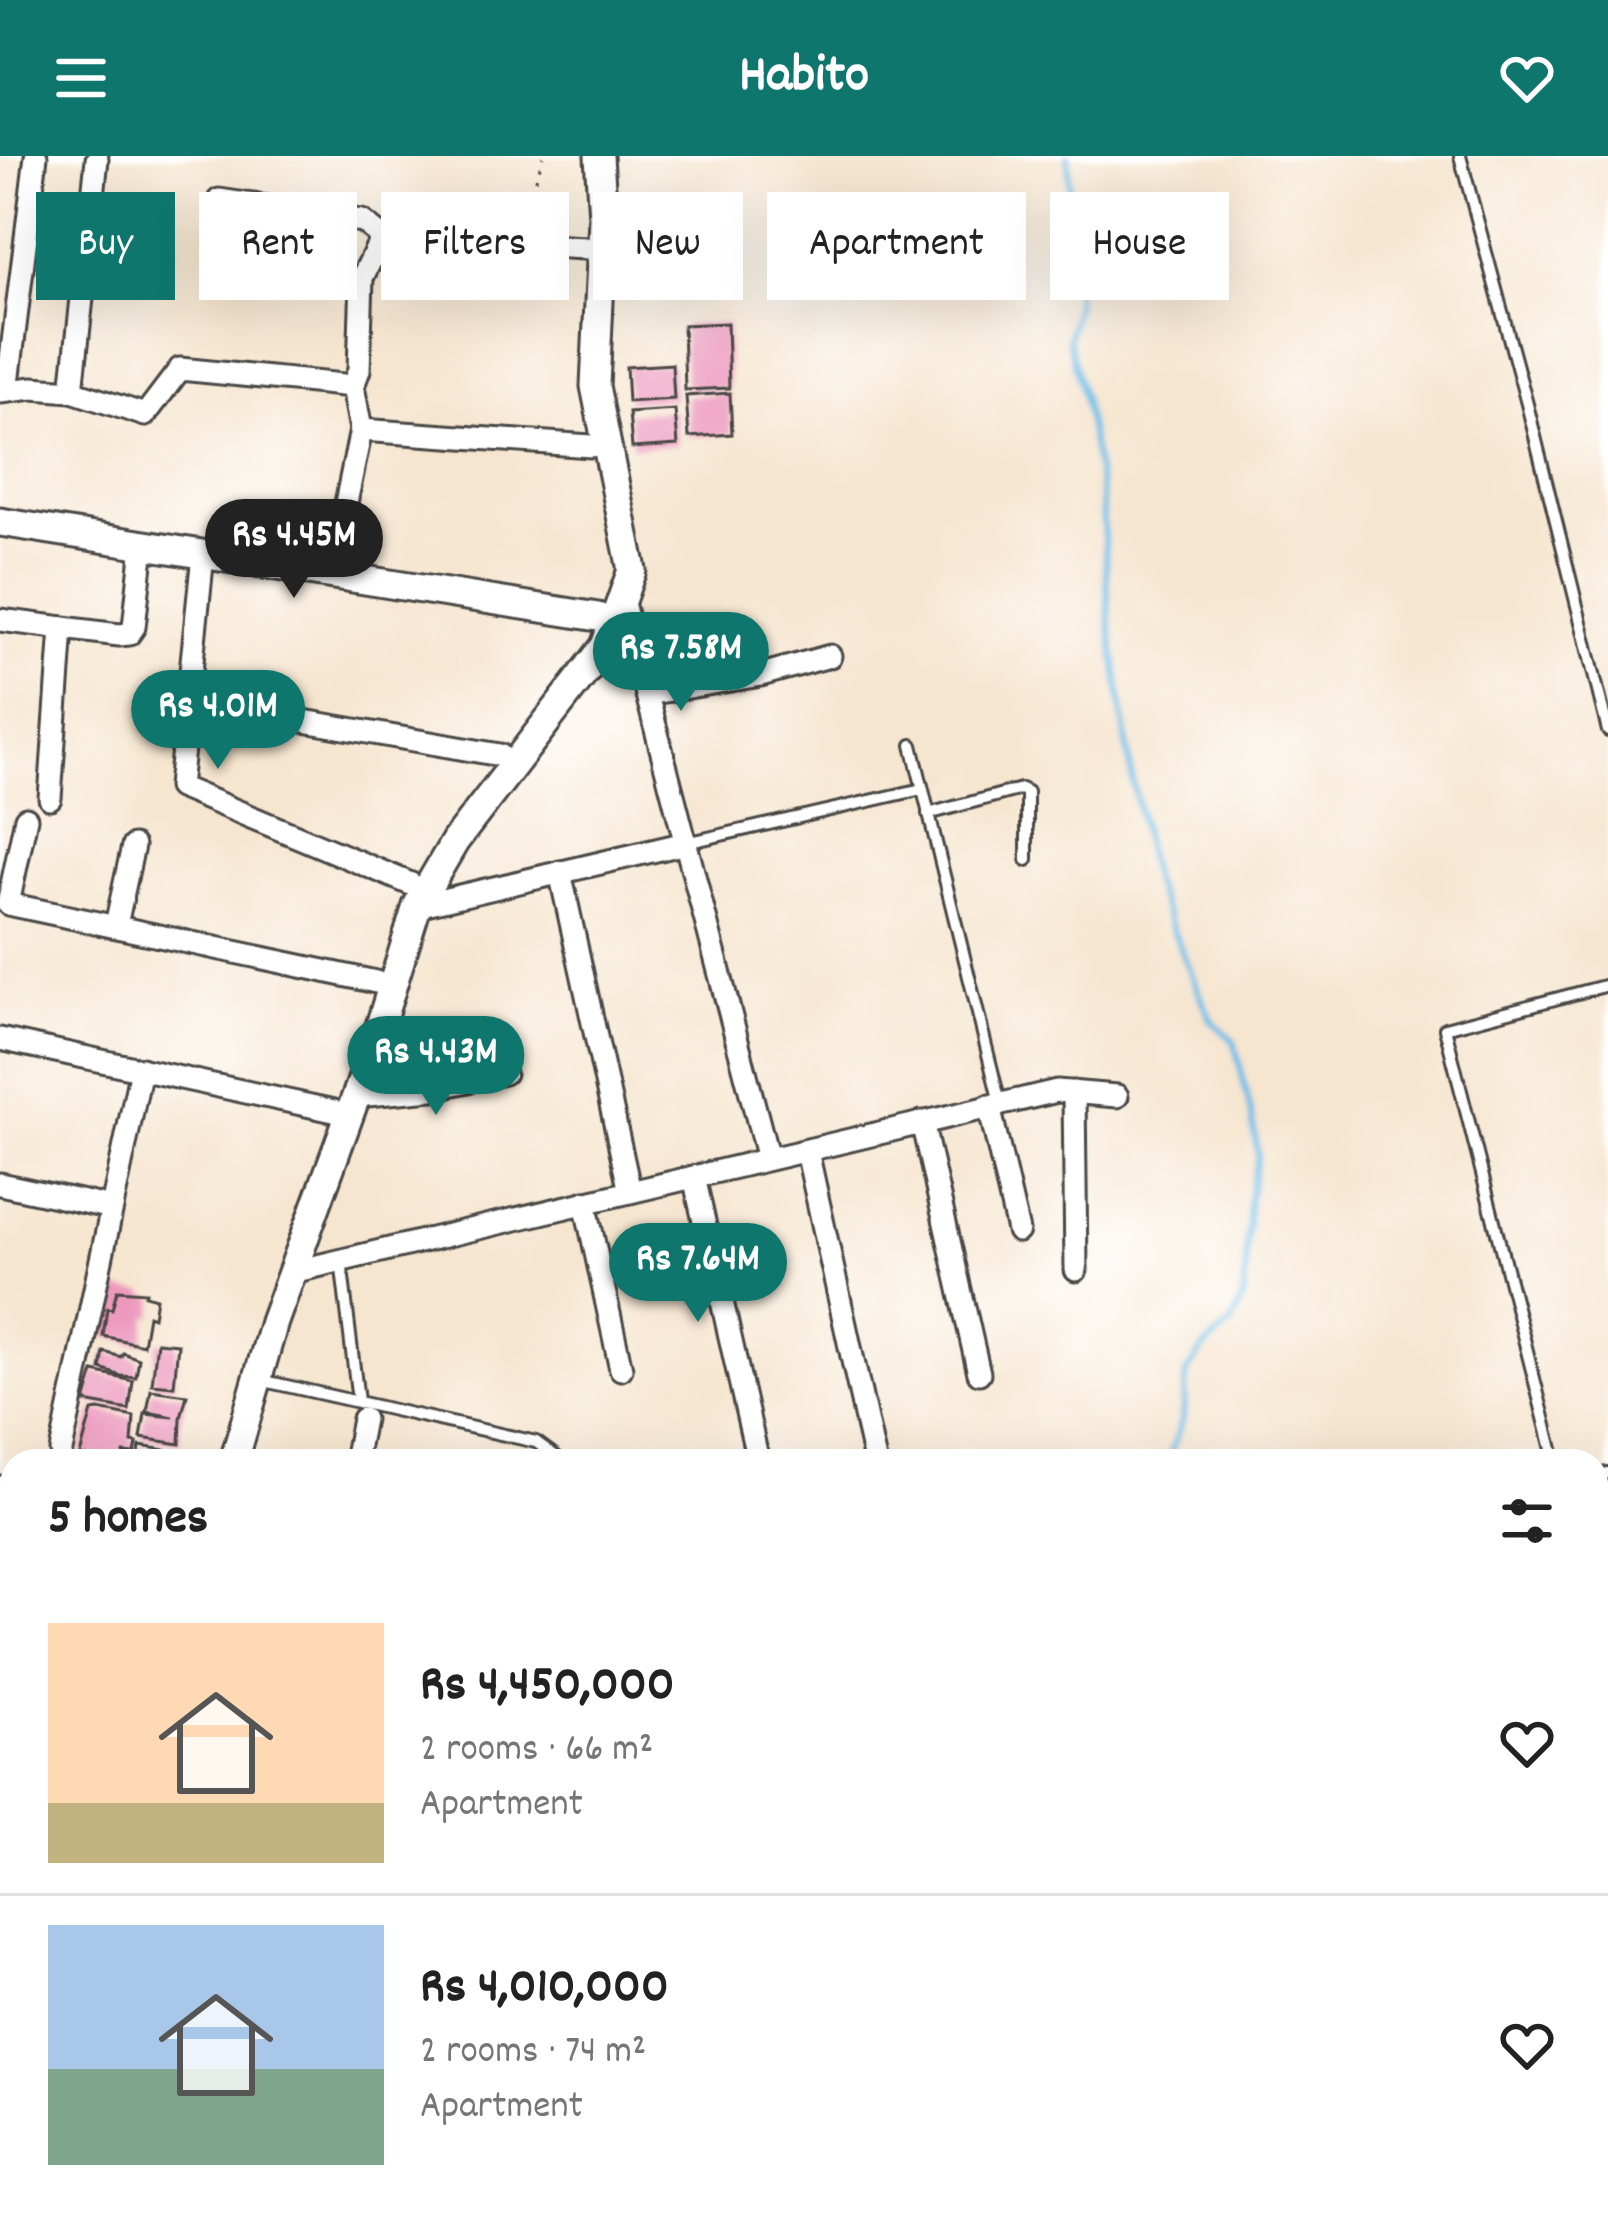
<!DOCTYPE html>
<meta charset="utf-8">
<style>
:root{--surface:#fff;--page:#f2f2f2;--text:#222;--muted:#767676;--line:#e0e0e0;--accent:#0f766e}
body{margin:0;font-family:Dekko,sans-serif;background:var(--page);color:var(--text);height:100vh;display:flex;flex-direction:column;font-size:45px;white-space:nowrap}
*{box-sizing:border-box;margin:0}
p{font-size:39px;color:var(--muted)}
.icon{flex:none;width:66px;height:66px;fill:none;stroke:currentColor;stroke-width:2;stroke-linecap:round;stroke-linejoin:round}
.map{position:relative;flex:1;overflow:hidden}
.details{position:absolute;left:0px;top:1293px;width:1608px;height:771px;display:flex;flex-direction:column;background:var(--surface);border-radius:36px 36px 0 0;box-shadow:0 12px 48px #0002}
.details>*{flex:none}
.hud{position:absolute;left:36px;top:36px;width:1536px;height:108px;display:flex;gap:24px}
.price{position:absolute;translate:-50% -102px;padding:0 27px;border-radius:42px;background:var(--accent);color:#fff;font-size:39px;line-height:78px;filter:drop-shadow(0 3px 6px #0008)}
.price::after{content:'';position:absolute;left:50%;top:72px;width:36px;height:27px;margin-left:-18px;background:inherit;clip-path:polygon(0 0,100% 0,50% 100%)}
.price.current{background:#222;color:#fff}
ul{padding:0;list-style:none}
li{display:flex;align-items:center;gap:36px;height:300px;padding:0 48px}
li+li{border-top:3px solid var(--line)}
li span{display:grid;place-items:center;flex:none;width:336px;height:240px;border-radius:0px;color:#555}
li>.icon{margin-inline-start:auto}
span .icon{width:144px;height:144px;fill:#fffc;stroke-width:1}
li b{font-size:51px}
h2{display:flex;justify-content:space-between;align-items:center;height:144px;padding:0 48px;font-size:51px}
.pill{padding:0 42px;border-radius:0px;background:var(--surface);box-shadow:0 12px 48px #0002;font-size:42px;line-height:108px}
.pill.current{background:var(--accent);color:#fff}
header{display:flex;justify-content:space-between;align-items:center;height:156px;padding:0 48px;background:var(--accent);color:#fff;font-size:54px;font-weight:700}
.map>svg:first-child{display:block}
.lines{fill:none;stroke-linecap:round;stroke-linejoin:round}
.stream{stroke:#6bbde7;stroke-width:6}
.building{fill:#ed99be}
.service-casing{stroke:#494744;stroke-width:16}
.minor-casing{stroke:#494744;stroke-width:27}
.tertiary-casing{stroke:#494744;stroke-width:33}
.path{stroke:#494744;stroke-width:3;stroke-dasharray:3 9;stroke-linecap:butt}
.service{stroke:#fff;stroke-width:10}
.minor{stroke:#fff;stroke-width:21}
.tertiary{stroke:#fff;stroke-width:27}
</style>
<header><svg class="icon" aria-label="menu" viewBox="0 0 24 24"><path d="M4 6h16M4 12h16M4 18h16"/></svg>Habito<svg class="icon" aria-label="heart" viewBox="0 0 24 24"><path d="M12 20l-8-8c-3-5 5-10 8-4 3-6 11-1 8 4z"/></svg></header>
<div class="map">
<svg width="1608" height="2062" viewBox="0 0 1608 2062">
<rect width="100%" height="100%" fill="#fff"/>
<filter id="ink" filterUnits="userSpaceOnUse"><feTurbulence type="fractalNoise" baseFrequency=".00833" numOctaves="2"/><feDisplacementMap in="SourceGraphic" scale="24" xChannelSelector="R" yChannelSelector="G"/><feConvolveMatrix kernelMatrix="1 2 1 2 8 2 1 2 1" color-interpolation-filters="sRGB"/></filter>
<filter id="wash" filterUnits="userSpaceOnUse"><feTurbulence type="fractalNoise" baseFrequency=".004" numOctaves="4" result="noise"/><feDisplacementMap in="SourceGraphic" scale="48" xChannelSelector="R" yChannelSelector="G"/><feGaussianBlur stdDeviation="2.7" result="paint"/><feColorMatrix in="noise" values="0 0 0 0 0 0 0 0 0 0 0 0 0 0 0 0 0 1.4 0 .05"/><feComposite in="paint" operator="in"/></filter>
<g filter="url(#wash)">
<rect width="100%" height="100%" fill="#f6e5cf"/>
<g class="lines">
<g class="stream">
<path d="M 1068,0 L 1076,146 L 1068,184 L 1084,245 L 1101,338 L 1110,466 L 1131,616 L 1152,725 L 1211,864 L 1234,885 L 1252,961 L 1258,999 L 1249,1043 L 1244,1139 L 1232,1168 L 1205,1191 L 1187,1216 L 1183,1261 L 1168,1305"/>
<path d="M 770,2062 L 772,2052"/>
</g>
</g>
<g id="blocks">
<g class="building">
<path d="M 727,167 L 729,232 L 685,234 L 683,169 Z"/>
<path d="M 672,208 L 674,243 L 628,246 L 626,211 Z"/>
<path d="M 730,237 L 732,278 L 689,281 L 686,240 Z"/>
<path d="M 675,254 L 678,289 L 632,292 L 629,257 Z"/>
<path d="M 117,1134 L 146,1136 L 145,1139 L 156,1142 L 153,1161 L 148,1159 L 143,1189 L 103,1180 L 107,1152 L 112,1153 Z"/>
<path d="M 157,1186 L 178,1188 L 174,1230 L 152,1228 Z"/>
<path d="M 104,1196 L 121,1201 L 123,1197 L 139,1203 L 136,1221 L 121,1220 L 101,1213 Z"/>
<path d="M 94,1216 L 133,1225 L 129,1254 L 85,1246 Z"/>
<path d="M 151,1234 L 187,1239 L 181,1262 L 180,1288 L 141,1282 L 145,1258 L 174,1261 L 147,1256 Z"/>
<path d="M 99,1254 L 134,1261 L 132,1286 L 137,1287 L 135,1298 L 124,1297 L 122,1305 L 105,1305 L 80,1299 L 92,1255 Z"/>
<path d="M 140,1290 L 178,1296 L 176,1305 L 138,1305 Z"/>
<path d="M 0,1378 L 12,1380 L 8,1406 L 0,1404 Z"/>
<path d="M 0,1522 L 12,1524 L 12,1558 L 0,1556 Z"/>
<path d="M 277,2052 L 303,2052 L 301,2062 L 275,2062 Z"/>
<path d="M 316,2052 L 345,2056 L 344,2062 L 314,2062 Z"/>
<path d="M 440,2052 L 477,2052 L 476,2062 L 438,2062 Z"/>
<path d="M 482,2052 L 533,2052 L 531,2062 L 480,2062 Z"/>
<path d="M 595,2052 L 652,2052 L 651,2062 L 594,2062 Z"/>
<rect x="1087" y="2052" width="41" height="7"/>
</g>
</g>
</g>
<g filter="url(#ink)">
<use href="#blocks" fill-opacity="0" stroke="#494744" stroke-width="3"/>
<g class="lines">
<g class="service-casing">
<g id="service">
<path d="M 1460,0 L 1527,248 L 1608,575"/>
<path d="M 912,589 L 1000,947"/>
<path d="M 928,658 L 1021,633 L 1027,636 L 1027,704"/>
<path d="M 686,687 L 922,633"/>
<path d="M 341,1105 L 358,1245"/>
<path d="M 260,1224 L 536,1286 L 562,1305"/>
<path d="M 1555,1305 L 1445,872 L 1608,829"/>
<path d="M 1596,1319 L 1608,1317"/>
</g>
</g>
<g class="minor-casing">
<g id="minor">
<path d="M 219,44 L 362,65 L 382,81 L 585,92"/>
<path d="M 7,235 L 36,0"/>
<path d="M 72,235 L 145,259 L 180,213 L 353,230"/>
<path d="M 0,236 L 33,232 L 72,235 L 97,3"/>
<path d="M 361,274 L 591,290"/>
<path d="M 203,399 L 179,631 L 411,728"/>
<path d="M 346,421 L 346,347 L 361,274 L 353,230 L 359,214 L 362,122 L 382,81"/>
<path d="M 622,443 L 768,1003"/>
<path d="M 0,464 L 119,479 L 129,478 L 134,471 L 143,389"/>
<path d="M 647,538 L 761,519 L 830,500"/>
<path d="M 188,545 L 500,599"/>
<path d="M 50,642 L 62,472"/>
<path d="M 26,662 L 8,748 L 376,826"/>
<path d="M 560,716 L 630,1036"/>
<path d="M 417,750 L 686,687"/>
<path d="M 116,769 L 133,690"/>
<path d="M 0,883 L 334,955"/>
<path d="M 1074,936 L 1076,1114"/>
<path d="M 357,940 L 432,933 L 504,917"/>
<path d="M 989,950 L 1018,1075"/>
<path d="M 922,966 L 979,1217"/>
<path d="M 807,995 L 875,1305"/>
<path d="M 694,1021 L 758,1305"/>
<path d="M 0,1028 L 112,1052"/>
<path d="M 585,1046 L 621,1213"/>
<path d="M 292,1116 L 1057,935 L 1117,940"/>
<path d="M 61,1295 L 141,913"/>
<path d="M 355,1305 L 363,1263"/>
<path d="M 0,1331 L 12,1334"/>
<path d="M 0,2038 L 12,2040"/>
<path d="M 68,2052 L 120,2062"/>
<path d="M 223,2062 L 225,2052"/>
<path d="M 397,2062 L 398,2052"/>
</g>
</g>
<g class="tertiary-casing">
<g id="tertiary">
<path d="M 0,366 L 598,461"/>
<path d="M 234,1305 L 274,1166 L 370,902 L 417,750 L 455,685 L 605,490 L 632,414 L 595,230 L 603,62 L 599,0"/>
<path d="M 0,1579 L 12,1582"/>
<path d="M 0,1603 L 12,1605"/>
<path d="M 48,2062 L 50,2052"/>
</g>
</g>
<path class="path" d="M 522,70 L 543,0"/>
<use href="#service" class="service"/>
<use href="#minor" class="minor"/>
<use href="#tertiary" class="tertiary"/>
</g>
</g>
</svg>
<b class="price current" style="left:294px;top:445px">Rs 4.45M</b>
<b class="price" style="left:681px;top:558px">Rs 7.58M</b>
<b class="price" style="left:218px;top:616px">Rs 4.01M</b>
<b class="price" style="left:436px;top:962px">Rs 4.43M</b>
<b class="price" style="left:698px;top:1169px">Rs 7.64M</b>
<div class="hud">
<a class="pill current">Buy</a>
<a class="pill">Rent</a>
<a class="pill">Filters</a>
<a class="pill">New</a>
<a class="pill">Apartment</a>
<a class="pill">House</a>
</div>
<section class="details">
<h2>5 homes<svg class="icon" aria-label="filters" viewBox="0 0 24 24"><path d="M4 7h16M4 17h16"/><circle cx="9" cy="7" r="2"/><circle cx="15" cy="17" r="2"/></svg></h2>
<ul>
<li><span style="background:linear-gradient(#ffd9b3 75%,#c2b280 0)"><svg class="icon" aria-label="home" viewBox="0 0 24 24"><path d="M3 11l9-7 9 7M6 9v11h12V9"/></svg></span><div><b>Rs 4,450,000</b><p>2 rooms · 66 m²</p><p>Apartment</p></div><svg class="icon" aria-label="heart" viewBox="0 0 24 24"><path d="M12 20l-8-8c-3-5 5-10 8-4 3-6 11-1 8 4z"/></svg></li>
<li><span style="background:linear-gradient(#a9c7e8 60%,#7fa58c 0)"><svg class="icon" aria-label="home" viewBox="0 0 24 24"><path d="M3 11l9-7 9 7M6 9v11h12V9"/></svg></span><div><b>Rs 4,010,000</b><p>2 rooms · 74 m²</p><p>Apartment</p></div><svg class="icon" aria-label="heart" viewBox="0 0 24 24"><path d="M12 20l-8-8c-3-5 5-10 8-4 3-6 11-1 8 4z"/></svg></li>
</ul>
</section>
</div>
